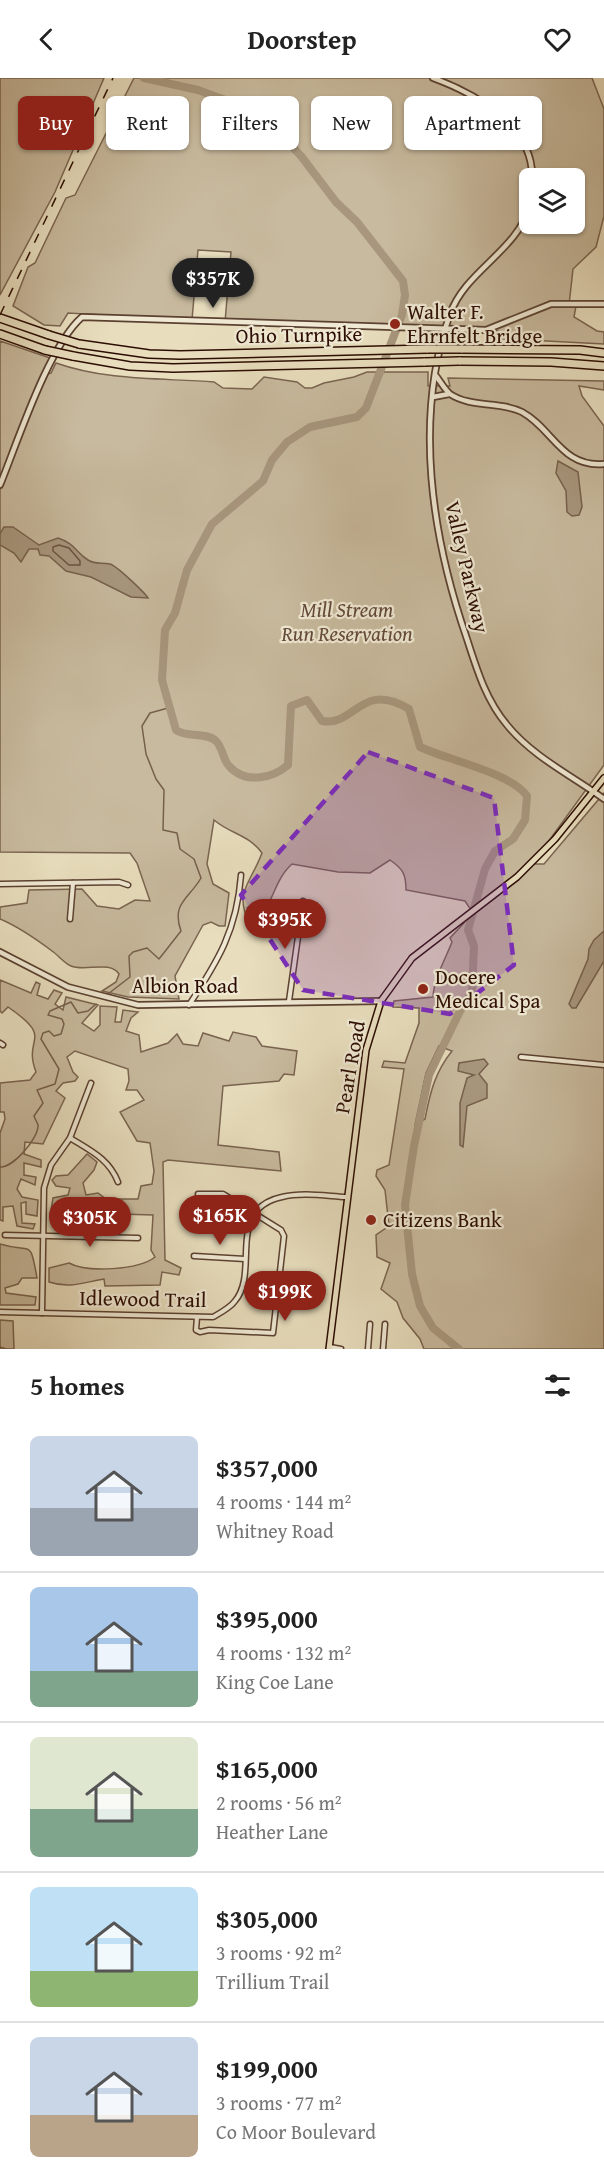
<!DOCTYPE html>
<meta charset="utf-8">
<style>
:root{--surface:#fff;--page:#f2f2f2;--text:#222;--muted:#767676;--line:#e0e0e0;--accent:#8f2418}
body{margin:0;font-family:"Gentium Book Plus",serif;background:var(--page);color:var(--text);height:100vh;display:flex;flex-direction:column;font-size:22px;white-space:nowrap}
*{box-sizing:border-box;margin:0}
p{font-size:20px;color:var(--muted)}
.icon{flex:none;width:33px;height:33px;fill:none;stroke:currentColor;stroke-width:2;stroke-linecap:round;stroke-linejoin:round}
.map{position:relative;height:1271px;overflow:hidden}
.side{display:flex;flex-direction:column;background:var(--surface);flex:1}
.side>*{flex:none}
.top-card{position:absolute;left:18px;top:18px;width:568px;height:54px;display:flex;gap:12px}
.tools{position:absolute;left:519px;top:90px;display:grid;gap:12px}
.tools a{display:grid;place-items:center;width:66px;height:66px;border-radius:9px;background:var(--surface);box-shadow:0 2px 4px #0004;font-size:30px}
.price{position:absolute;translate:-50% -51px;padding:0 14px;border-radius:21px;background:var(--accent);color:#fff;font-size:20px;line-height:39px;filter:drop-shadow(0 2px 3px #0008)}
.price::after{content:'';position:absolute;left:50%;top:36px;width:18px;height:14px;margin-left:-9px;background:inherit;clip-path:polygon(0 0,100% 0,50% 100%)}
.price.active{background:#222;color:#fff}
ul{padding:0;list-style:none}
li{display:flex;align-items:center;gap:18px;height:150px;padding:0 30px}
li+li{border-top:2px solid var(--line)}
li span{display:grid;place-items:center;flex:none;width:168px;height:120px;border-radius:9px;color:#555}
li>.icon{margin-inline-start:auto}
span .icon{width:72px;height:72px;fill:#fffc;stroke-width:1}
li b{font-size:26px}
h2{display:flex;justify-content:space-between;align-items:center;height:72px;padding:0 30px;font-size:26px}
.pill{padding:0 21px;border-radius:9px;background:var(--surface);box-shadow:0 2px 4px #0004;font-size:21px;line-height:54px}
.pill.active{background:var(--accent);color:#fff}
header{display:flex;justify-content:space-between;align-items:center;height:78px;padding:0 30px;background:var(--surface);font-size:27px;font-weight:700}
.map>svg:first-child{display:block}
.green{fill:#c8ba9e;stroke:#7a6450;stroke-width:1.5;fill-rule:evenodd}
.water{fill:#a8977e;stroke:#76604c;stroke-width:1.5}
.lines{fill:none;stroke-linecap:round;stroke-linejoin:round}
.shore{stroke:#6a5240;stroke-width:1.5}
.stream{stroke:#76604c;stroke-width:1.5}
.river{stroke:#a8977e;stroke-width:8}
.minor-casing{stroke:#5b4131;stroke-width:7}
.tertiary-casing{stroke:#5b4131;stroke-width:8}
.primary-casing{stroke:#2c0d02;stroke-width:8}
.motorway-casing{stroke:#2c0d02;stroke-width:10}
.minor{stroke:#f0ead5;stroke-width:4}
.tertiary{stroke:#f0ead5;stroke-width:4.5}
.primary{stroke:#e8debe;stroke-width:5}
.motorway{stroke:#e8debe;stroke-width:7}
.rail{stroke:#2c0d02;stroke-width:1.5;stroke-dasharray:10 10;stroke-linecap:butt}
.motorway-bridge-casing{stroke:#2c0d02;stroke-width:10;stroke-linecap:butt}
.motorway-bridge{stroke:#e8debe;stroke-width:7}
.marked{fill:#7b2cbf;fill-opacity:0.2;stroke:#7b2cbf;stroke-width:4.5;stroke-dasharray:12 8;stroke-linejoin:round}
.poi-dot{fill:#8f2418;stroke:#f0ead5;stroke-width:2}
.labels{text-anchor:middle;stroke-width:4.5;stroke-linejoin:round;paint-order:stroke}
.poi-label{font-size:21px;fill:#2c0d02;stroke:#f0ead5;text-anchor:start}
.street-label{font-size:21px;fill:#2c0d02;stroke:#f0ead5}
.park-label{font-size:21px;font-style:italic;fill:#634a39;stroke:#f0ead5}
</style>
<header><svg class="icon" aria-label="back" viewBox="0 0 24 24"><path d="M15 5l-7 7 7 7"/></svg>Doorstep<svg class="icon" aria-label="heart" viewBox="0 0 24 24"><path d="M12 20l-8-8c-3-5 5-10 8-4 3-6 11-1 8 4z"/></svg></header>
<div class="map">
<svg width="604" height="1271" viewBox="0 0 604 1271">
<rect width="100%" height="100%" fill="#e8debe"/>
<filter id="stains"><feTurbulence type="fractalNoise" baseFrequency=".00333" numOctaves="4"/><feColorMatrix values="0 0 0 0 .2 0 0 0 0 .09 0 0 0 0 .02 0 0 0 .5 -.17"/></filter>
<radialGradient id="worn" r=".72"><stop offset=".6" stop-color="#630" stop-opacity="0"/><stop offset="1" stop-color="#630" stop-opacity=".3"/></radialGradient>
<g class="green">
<path d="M 0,0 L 104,0 L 55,114 L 0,217 Z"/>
<path d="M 134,0 L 592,0 L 604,31 L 604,138 L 596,169 L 573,191 L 569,227 L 576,228 L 574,239 L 597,253 L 604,254 L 604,266 L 487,260 L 497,253 L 225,244 L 231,174 L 198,172 L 192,242 L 68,235 L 60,248 L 44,247 L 13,228 L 28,189 L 35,185 L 66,120 L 75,117 ZM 530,100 L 574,100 L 574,146 L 530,146 Z"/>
<path d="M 0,263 L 50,280 L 43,297 L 51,295 L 56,285 C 107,303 161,300 214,304 L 223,310 L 252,311 L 264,299 L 297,304 L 305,310 L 312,310 L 324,305 L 354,299 L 367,294 L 428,294 L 428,308 L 450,308 L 448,300 L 604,303 L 604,312 L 579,308 L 582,318 L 604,348 L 604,687 L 532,786 L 544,786 L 604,715 L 604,1271 L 424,1271 L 420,1261 L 403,1240 L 397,1224 L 381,1211 L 390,1185 L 377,1179 L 376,1157 L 389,1148 L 385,1112 L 376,1098 L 377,1092 L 389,1087 L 404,991 L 382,989 L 384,983 L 405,985 L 419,945 L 419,930 L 393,929 L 394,923 L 433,919 C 434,900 445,882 452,864 L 450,860 L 464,845 L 465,837 L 471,832 L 465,823 L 406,812 C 406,796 403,791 390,782 L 370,795 L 338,794 L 292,786 C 278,798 274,818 264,834 L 268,852 L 250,847 C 233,814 251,805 262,775 C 248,756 232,757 214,742 L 207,786 L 213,806 L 229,815 L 225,848 L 219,848 L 211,844 L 203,847 L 175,898 L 179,921 L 128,919 L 102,913 L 116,904 L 119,896 C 110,882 85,894 71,888 C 64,885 58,877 52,873 C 36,861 19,849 0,841 L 0,829 L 27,825 L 29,812 L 82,811 L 97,828 L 119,831 L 135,822 L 150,823 L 137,785 L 130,775 L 0,774 ZM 439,968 L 452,973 C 435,994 430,1015 425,1041 L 415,1047 L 426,995 Z"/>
<path d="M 0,902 L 31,915 L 36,904 L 40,906 L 37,917 L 48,921 L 54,912 L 62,915 L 55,926 L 63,932 L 66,919 L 98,927 L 82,945 L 94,953 L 100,947 L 100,928 L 117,929 L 115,944 L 121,944 L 123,932 L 138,934 L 131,940 L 126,953 L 139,957 L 141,974 L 168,965 L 177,956 L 183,966 L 198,968 L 203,955 L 229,963 L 233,954 L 256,959 L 262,968 L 297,973 L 294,997 L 284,996 L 279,1003 L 223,1008 L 218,1067 L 279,1074 L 281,1093 L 168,1082 L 163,1084 L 165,1182 L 181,1190 L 179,1197 L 162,1194 L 160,1207 L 105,1208 L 104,1201 C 85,1204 70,1211 49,1204 L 49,1190 L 69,1185 C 87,1195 139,1192 155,1179 L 151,1172 L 153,1137 L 86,1135 L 82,1131 L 84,1124 L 51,1133 L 53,1120 L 68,1117 L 70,1110 L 56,1108 L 52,1102 L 56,1098 L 68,1097 L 87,1076 L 97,1084 L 94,1092 L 83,1105 L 86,1117 L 98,1115 L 106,1121 L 138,1121 L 141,1108 L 152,1106 L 154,1093 L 150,1065 L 137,1063 L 120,1034 L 144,1022 L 137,1012 L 126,1012 L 129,1003 L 128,991 L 75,973 L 67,979 L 73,994 L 78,999 L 75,1003 L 63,1005 L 56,1013 L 65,1020 L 43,1066 L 25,1064 L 24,1076 L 41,1082 L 41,1089 L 24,1085 L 24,1097 L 36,1099 L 35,1107 L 21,1101 L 17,1111 L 22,1119 L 38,1122 L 37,1138 L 26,1136 L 26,1124 L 21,1125 L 22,1145 L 35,1146 L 33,1151 L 17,1148 L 13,1128 L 3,1129 L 3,1143 L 0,1142 L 0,1055 L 5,1041 L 4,1034 L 0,1034 L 0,1005 L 30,1002 L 36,994 C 22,958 56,962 8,929 L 2,935 L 0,933 Z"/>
<path d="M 0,1166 C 32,1176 30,1159 37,1200 L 22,1200 L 18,1206 L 5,1210 L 6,1215 L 36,1219 L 35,1227 L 0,1227 Z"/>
<path d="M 0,1242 L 13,1243 L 14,1271 L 0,1271 Z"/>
</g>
<g class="water">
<path d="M 558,383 L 578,394 L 582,429 L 579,437 L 572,438 L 567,434 L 566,413 L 556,395 Z"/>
<path d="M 4,449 L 13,449 L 39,467 L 58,460 C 76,466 75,474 88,482 C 96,487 102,484 110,486 C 117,488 145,515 148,520 L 131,519 L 91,499 L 66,493 L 49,478 L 40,477 L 38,471 L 29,471 L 21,484 L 14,475 L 0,467 L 0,456 Z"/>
<path d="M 604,853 L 604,883 L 576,930 L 572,930 L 569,926 L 588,881 L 589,871 L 594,862 Z"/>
<path d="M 484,981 L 488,986 L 479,996 L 487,1006 L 487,1020 L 467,1028 L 463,1069 L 460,1067 L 460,1025 L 467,1000 L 474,997 L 458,993 L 459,985 Z"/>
</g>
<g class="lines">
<path class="shore" d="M 59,467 L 69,470 L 80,483 L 80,487 L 69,487 L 53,473 L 53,469 Z"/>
<g class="stream">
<path d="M 108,916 L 130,899 L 129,878 L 133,874 L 147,870 L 159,881 L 181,853 C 171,825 189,821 201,800 L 194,781 L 180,771 L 177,755 L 163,752 L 164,712 L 156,701 L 146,676 L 142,648 L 150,635 L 168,630"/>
<path d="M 0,1089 C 13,1090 39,1060 38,1047 C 37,1044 35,1041 34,1038 L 43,1025 L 37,1012 L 55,1006 L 59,991 L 41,961 L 43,955 L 49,953 L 54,958 L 61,956 L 64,946 L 62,941 L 48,937 L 50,933 L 71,924 L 78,935 L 88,933 L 96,926"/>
<path d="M 0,1269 L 6,1271"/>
</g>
<path class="river" d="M 144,0 L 198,12 L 261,35 L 301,78 L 336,124 L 357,144 L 403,203 L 405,217 L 402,237 L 366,330 L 357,339 L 310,349 L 287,364 L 272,382 L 263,403 L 212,446 L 187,492 L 175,535 L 165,552 L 162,602 L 176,652 C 187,660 207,654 216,663 C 223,670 223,682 229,688 C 245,706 272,701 288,687 L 291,628 L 307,622 L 322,643 C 355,649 361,602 409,631 L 420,669 C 448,682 511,695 527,718 L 525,742 L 513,761 L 495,773 L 485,791 L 468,852 L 474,868 L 472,914 L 463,927 L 429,997 L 414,1068 L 405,1127 L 412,1196 L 420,1228 L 433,1250 L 459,1271"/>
<g class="minor-casing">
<g id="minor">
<path d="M 0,806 L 119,804 L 128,807"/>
<path d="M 70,841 L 73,805"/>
<path d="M 289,923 L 303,823"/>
<path d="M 189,927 C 218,883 237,852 241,797"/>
<path d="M 0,965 L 3,967"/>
<path d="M 521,979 L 604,987"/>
<path d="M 70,1060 C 91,1073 109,1081 118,1104"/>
<path d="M 5,1157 L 138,1160"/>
<path d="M 194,1178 L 245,1181"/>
<path d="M 0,1234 L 213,1239 C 220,1235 230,1230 235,1223 C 260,1194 225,1131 282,1119 C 302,1114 326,1118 346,1119"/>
<path d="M 42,1235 L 44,1110 L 51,1087 L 70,1060 L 91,1005"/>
<path d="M 197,1239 L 196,1252 L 200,1254 L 209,1252 L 273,1255 L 284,1158 L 281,1152 L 223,1116 L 198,1116"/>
<path d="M 330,1269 L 341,1271"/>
<path d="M 368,1271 L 370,1246"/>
<path d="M 383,1271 L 385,1246"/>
</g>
</g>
<g class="tertiary-casing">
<g id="tertiary">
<path d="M 433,0 C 474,15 534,48 532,100"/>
<path d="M 530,128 C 516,174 466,192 450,236 C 413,340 432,460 467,561 C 477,592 486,622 507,647 C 533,679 571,697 604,721"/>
<path d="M 436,298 C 440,303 445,312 450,316 C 471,330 500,323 522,334 C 553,351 562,390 604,386"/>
<path d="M 433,319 L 449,316"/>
<path d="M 0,407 C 18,363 48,269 82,239 L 486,252 L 551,226 L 604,226"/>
<path d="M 0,874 L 68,909 L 138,927 L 381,923"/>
</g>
</g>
<g class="primary-casing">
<path id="primary" d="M 329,1271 L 366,972 L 381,923 L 412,880 L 517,799 L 555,761 L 604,700"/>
</g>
<g class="motorway-casing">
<g id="motorway">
<path d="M 0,240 L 49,257"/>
<path d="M 0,256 L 45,272"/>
<path d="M 79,266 L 149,276 L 180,277 L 428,271"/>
<path d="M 461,271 L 580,272 L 604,275"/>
<path d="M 73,278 L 130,288 L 173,290 L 425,284"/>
<path d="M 459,283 L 551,284 L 604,288"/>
</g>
</g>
<use href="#minor" class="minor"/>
<use href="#tertiary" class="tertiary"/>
<use href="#primary" class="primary"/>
<use href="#motorway" class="motorway"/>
<path class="rail" d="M 0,237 L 113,0"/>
<g class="motorway-bridge-casing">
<g id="motorway-bridge">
<path d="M 49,257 L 79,266"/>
<path d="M 428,271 L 461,271"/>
<path d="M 45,272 L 73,278"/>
<path d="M 425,284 L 459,283"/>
</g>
</g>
<use href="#motorway-bridge" class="motorway-bridge"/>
</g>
<path class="marked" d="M 368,674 L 494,720 L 514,887 L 450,936 L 303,912 L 241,817 Z"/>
<g class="poi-dot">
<circle cx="395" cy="246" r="6"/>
<circle cx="423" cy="911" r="6"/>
<circle cx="371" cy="1142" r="6"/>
</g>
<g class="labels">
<g class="poi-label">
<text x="407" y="241">Walter F.<tspan x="407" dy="24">Ehrnfelt Bridge</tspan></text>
<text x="435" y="906">Docere<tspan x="435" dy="24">Medical Spa</tspan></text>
<text x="383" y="1149">Citizens Bank</text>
</g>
<g class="street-label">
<text transform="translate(299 257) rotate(-1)" y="7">Ohio Turnpike</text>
<text transform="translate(467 489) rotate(77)" y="7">Valley Parkway</text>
<text x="185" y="915">Albion Road</text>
<text transform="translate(350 989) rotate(-80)" y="7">Pearl Road</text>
<text transform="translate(143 1221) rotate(1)" y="7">Idlewood Trail</text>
</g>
<g class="park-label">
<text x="347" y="539">Mill Stream<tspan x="347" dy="24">Run Reservation</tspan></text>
</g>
</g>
<rect width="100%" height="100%" filter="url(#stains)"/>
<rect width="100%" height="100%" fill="url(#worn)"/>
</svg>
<div class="tools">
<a><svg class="icon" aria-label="layers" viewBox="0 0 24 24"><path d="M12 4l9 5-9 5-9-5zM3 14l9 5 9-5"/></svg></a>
</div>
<b class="price active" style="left:213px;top:231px">$357K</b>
<b class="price" style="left:285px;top:872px">$395K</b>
<b class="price" style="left:220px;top:1168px">$165K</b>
<b class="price" style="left:90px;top:1170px">$305K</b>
<b class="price" style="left:285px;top:1244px">$199K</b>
<div class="top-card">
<a class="pill active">Buy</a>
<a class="pill">Rent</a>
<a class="pill">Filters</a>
<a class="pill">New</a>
<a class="pill">Apartment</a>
</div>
</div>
<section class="side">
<h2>5 homes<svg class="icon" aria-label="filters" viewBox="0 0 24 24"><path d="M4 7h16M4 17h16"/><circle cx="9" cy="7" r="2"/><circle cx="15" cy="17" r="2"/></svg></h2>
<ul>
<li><span style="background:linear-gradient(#c9d6e8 60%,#9aa5b1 0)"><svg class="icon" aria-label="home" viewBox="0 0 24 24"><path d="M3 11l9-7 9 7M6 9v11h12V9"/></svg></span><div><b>$357,000</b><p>4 rooms · 144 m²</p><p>Whitney Road</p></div></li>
<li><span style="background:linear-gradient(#a9c7e8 70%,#7fa58c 0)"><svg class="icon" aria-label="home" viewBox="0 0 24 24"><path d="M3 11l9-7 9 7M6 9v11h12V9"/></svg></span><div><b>$395,000</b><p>4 rooms · 132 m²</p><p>King Coe Lane</p></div></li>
<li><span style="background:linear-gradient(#dfe7d0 60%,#7fa58c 0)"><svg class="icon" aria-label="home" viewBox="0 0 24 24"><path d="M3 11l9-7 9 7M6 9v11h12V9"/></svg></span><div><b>$165,000</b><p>2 rooms · 56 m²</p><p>Heather Lane</p></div></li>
<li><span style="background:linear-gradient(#bfe0f5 70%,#8fb573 0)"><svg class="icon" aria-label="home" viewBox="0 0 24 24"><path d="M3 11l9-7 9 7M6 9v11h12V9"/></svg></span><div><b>$305,000</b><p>3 rooms · 92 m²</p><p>Trillium Trail</p></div></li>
<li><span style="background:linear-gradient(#c9d6e8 65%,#b9a48a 0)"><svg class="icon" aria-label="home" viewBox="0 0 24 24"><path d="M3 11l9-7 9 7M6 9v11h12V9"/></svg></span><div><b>$199,000</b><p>3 rooms · 77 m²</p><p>Co Moor Boulevard</p></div></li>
</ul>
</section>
